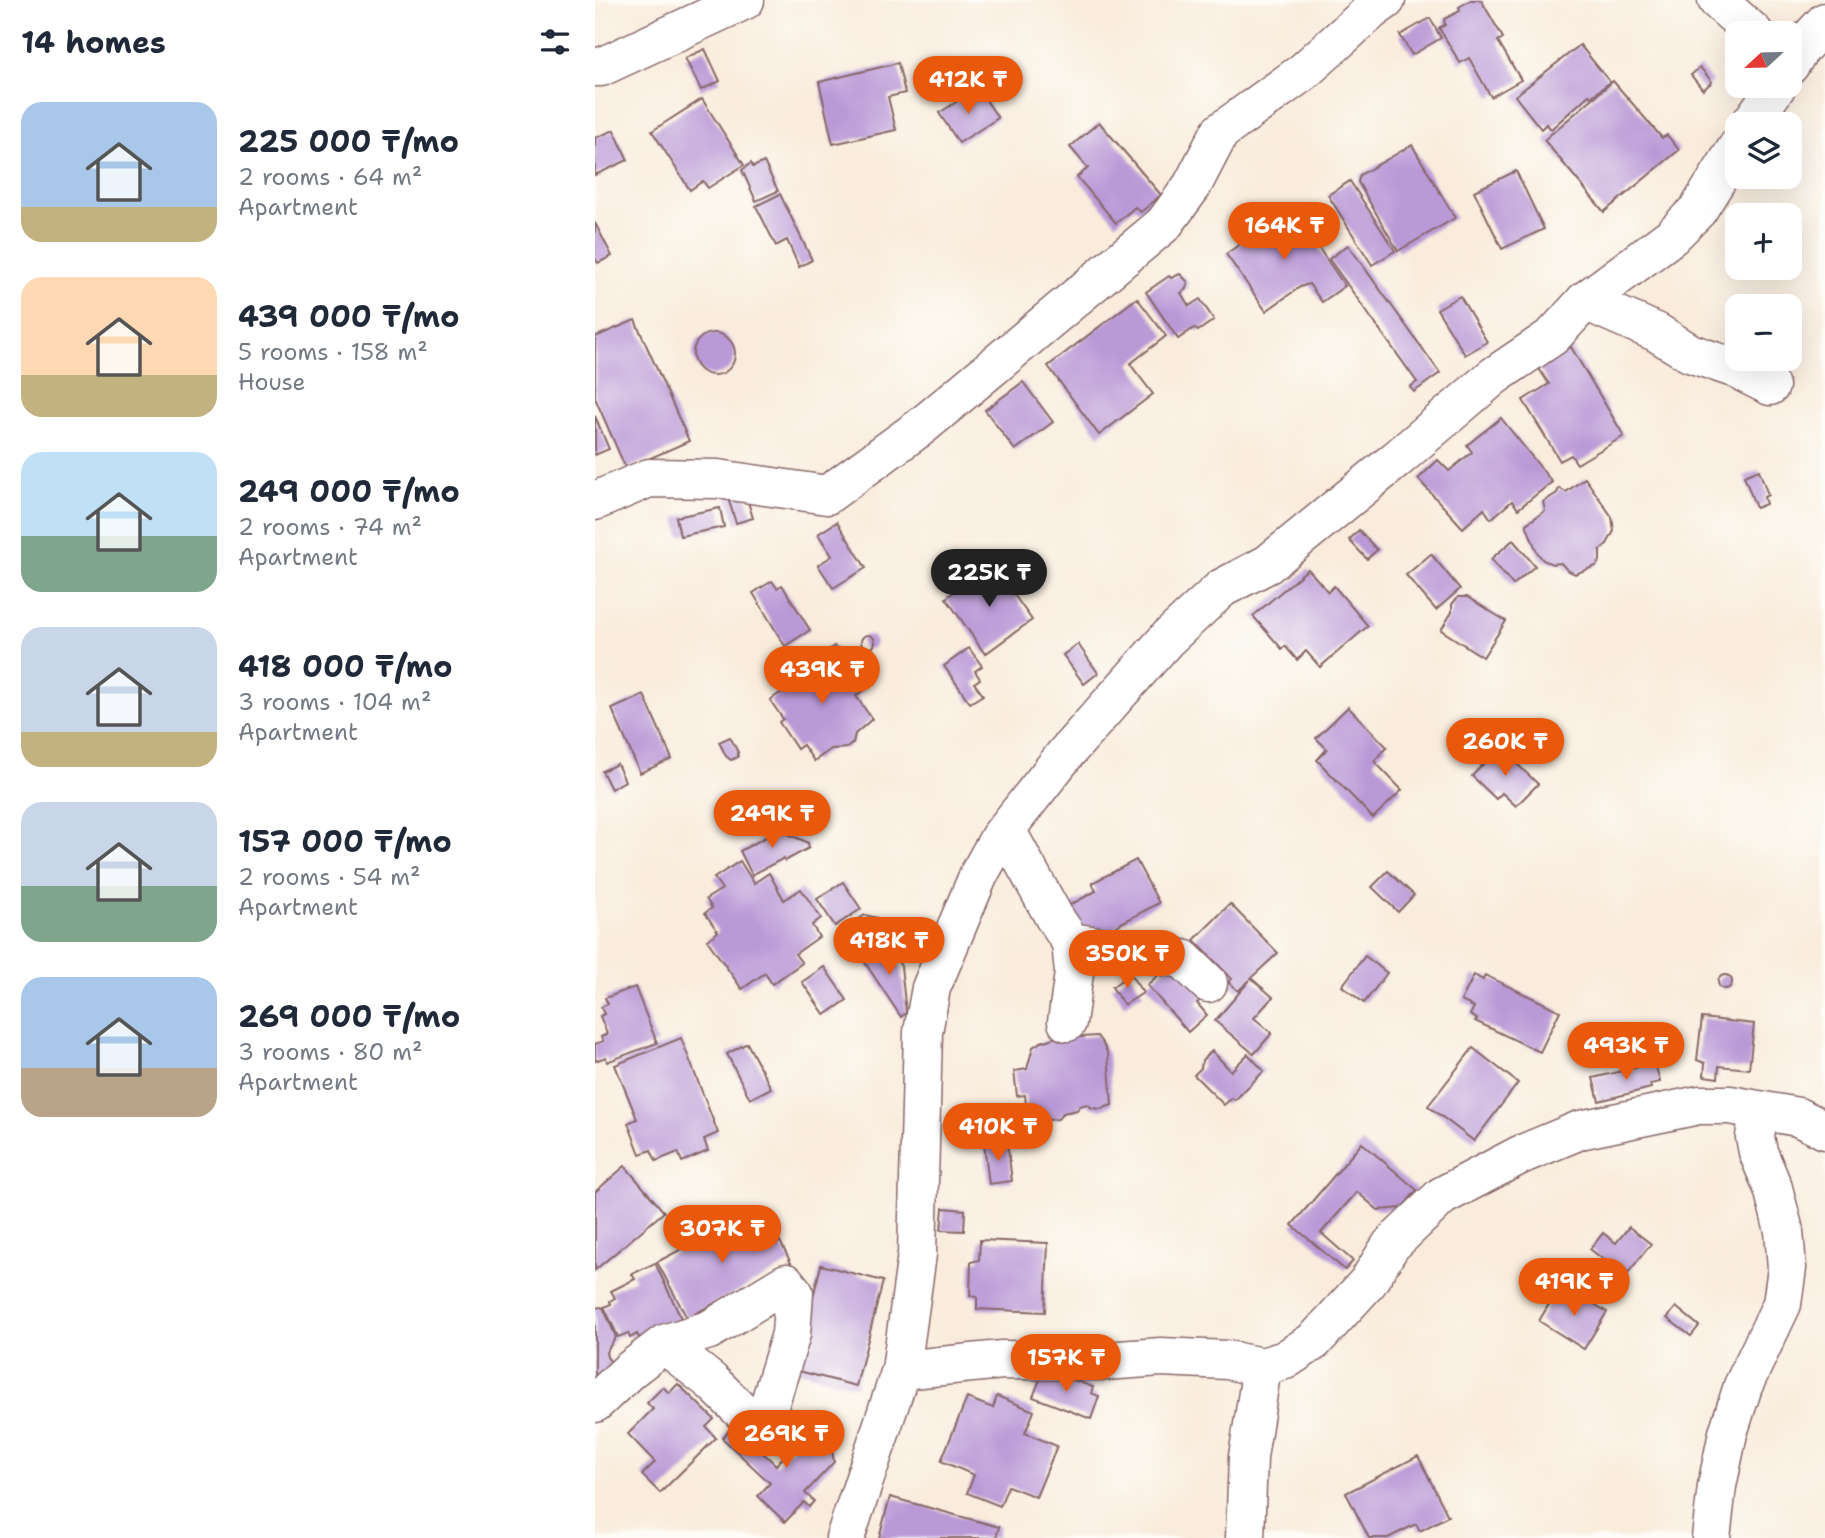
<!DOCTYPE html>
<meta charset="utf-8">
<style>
:root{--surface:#fff;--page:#f2f2f3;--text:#1f2937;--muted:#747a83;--accent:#ea580c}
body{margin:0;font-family:"Shantell Sans",sans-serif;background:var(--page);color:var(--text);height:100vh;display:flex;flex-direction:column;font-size:26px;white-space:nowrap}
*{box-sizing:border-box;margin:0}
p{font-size:23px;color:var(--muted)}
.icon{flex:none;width:38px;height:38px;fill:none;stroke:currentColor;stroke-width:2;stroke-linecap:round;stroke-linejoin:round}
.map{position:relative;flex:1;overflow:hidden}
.drawer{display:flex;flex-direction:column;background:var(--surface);width:595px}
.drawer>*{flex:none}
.needle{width:46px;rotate:248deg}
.controls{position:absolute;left:1130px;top:21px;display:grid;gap:14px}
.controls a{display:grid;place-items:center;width:77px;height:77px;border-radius:14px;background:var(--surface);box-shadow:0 7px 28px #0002;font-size:35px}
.price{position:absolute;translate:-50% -60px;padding:0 16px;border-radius:24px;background:var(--accent);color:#fff;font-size:23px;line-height:46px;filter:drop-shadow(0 2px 4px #0008)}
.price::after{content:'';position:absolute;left:50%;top:42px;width:21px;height:16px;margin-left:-10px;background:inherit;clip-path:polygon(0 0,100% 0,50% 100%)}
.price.selected{background:#222;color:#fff}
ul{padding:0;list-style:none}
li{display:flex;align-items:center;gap:21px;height:175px;padding:0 21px}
li span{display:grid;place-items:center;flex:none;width:196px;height:140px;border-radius:21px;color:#555}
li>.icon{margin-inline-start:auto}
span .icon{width:84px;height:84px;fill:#fffc;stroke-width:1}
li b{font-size:30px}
h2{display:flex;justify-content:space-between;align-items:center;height:84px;padding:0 21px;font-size:30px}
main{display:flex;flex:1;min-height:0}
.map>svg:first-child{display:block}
.building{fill:#ba99d7}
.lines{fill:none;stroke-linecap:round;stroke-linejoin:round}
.minor-casing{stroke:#876769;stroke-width:41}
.minor{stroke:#fff;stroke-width:38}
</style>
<main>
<section class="drawer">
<h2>14 homes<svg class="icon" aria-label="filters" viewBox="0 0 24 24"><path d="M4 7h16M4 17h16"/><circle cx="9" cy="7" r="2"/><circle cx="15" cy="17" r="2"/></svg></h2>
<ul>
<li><span style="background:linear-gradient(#a9c7e8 75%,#c2b280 0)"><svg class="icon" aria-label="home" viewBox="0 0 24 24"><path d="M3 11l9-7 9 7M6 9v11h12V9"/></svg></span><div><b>225 000 ₸/mo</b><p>2 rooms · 64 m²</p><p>Apartment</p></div></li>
<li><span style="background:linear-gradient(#ffd9b3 70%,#c2b280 0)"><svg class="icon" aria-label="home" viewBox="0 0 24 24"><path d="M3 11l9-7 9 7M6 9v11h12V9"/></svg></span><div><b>439 000 ₸/mo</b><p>5 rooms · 158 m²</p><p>House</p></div></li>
<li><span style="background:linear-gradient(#bfe0f5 60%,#7fa58c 0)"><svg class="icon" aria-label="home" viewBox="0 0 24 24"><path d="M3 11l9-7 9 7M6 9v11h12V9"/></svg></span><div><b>249 000 ₸/mo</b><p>2 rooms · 74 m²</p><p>Apartment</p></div></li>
<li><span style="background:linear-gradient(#c9d6e8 75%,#c2b280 0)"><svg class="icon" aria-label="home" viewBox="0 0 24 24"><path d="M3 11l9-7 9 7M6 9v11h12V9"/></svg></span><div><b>418 000 ₸/mo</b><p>3 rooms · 104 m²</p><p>Apartment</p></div></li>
<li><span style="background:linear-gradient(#c9d6e8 60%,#7fa58c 0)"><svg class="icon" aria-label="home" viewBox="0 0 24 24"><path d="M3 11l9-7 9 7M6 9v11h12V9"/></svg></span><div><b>157 000 ₸/mo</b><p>2 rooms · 54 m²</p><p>Apartment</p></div></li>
<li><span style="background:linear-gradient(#a9c7e8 65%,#b9a48a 0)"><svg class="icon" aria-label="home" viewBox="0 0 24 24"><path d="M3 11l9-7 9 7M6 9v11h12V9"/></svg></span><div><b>269 000 ₸/mo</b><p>3 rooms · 80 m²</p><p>Apartment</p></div></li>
</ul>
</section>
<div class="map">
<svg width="1230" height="1538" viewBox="0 0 1230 1538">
<rect width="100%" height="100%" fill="#fdfcf7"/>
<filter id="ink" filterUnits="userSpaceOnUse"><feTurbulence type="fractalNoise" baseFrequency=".0143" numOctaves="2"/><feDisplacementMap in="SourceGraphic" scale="14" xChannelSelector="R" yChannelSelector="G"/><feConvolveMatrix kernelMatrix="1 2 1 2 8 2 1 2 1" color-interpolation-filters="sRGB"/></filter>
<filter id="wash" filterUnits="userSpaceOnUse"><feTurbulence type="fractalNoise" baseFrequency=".00686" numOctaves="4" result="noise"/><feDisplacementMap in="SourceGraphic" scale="28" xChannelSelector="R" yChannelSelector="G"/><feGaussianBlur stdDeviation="1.57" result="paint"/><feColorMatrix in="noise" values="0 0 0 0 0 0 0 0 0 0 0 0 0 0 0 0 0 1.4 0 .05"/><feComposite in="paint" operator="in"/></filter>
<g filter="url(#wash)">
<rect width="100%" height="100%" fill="#f9ecdc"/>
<g id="blocks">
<g class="building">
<path d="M 876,0 L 886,0 L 908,38 L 903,41 L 926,80 L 896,97 L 874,58 L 865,63 L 844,28 L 850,25 L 849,19 L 865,11 L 864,7 Z"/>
<path d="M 835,18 L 846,38 L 817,55 L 805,35 Z"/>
<path d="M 985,45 L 1015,82 L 996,97 L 994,95 L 956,129 L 951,124 L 946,129 L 920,96 Z"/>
<path d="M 110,49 L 125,81 L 106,90 L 90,58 Z"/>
<path d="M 303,63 L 310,93 L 293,97 L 301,130 L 238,144 L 224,82 Z"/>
<path d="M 1105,67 L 1117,82 L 1108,90 L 1096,75 Z"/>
<path d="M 1018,81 L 1067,138 L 1072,135 L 1084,150 L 1009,212 L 949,140 Z"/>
<path d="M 383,88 L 403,118 L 364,143 L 344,113 Z"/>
<path d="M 107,99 L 149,165 L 113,188 L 108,181 L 95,190 L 57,131 Z"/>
<path d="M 504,122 L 566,195 L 546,212 L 540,207 L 521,223 L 482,177 L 493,168 L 475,147 Z"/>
<path d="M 19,130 L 33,160 L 0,175 L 0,138 Z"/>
<path d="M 817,145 L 860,218 L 803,251 L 763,182 L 765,175 Z"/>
<path d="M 169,162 L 183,191 L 161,201 L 147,170 L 156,163 L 158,167 Z"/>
<path d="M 921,171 L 949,229 L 907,249 L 879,191 Z"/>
<path d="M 755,181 L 800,251 L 777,265 L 733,195 Z"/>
<path d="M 185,194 L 217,260 L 204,267 L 192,240 L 181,246 L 161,206 Z"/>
<path d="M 696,208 L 750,286 L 727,302 L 714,284 L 705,287 L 671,311 L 631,254 Z"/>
<path d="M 0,223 L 17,256 L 3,263 L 0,258 Z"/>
<path d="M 753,245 L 845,373 L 819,392 L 815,387 L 822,382 L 734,259 Z"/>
<path d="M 585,274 L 593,282 L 591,289 L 586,293 L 594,306 L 605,299 L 619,320 L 603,331 L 599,328 L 583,339 L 551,292 L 574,276 L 576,278 Z"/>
<path d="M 865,296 L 892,342 L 870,355 L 842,309 Z"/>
<path d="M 542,298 L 571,336 L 535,364 L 558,394 L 504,435 L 453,366 Z"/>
<path d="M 40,320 L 94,441 L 31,469 L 0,398 L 0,337 Z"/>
<circle cx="119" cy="354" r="21"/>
<path d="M 976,347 L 1029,436 L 982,464 L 976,455 L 965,461 L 928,400 L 954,384 L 943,367 Z"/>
<path d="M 428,382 L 458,422 L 420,450 L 390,410 Z"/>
<path d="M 0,416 L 14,449 L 0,455 Z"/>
<path d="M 906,418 L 957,482 L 923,509 L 917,501 L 896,519 L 889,509 L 868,528 L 823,479 L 843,460 L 854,471 L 877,452 L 872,445 Z"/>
<path d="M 1164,470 L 1173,495 L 1169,497 L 1171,504 L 1161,508 L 1149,476 Z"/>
<path d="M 990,478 L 1017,517 L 1019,531 L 1012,544 L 1005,550 L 1005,561 L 1001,566 L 980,574 L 972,570 L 966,563 L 957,564 L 948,560 L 942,552 L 931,524 L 950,511 L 948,502 L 962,493 L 964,488 L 971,492 Z"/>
<path d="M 149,489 L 158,518 L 141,523 L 132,495 Z"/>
<path d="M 125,508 L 129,527 L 85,536 L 81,517 Z"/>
<path d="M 242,522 L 271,568 L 238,588 L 223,565 L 237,556 L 223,534 Z"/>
<path d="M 764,530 L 782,550 L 772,559 L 754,540 Z"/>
<path d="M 918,540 L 940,566 L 918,585 L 896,559 Z"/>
<path d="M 836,554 L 865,589 L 841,610 L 811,575 Z"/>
<path d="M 397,564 L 437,620 L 390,654 L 351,598 Z"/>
<path d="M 713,569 L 733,592 L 739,586 L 773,626 L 725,667 L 711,651 L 702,660 L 690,646 L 687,649 L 658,616 Z"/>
<path d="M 177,581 L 182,588 L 187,585 L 215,630 L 190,646 L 158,593 Z"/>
<path d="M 863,597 L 872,597 L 911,621 L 888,657 L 846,630 L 857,612 L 857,604 Z"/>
<circle cx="273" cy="642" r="7"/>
<path d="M 483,644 L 503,673 L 489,684 L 468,655 Z"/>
<path d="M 239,646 L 269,690 L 261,696 L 277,719 L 260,734 L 258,743 L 252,748 L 236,749 L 219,761 L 208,745 L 202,749 L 184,722 L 188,719 L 175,700 L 191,689 L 186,683 Z"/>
<path d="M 374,648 L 387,666 L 380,671 L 385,679 L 379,683 L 388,695 L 375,703 L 349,666 Z"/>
<path d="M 49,695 L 77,759 L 45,773 L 17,709 Z"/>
<path d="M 753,707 L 792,747 L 779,761 L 807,790 L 778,818 L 722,760 L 732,749 L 721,738 Z"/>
<path d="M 135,737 L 143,752 L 143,757 L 136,760 L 131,756 L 124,742 Z"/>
<path d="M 904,747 L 943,784 L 921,806 L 907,793 L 901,799 L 877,776 Z"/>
<path d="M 22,764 L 30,781 L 16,789 L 7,771 Z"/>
<path d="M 179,826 L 183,830 L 207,840 L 213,843 L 214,848 L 190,861 L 189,858 L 157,875 L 145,851 L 173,836 Z"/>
<path d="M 541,860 L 564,903 L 521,926 L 526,936 L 482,924 L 473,906 L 501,891 L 497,883 Z"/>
<path d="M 145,861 L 159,883 L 174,873 L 189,900 L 206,889 L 226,918 L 217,925 L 224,937 L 200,954 L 207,963 L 177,984 L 170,973 L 147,989 L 112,940 L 123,932 L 110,913 L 117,908 L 111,899 L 127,889 L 119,878 Z"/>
<path d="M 793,871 L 819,895 L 803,912 L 777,887 Z"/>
<path d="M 248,882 L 266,909 L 240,926 L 222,899 Z"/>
<path d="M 635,904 L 683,953 L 656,978 L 678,997 L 659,1018 L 677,1033 L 659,1054 L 620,1021 L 655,980 L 643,991 L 633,982 L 637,979 L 599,940 Z"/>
<path d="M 270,915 L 283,918 L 288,927 L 285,940 L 263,955 L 247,930 Z"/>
<path d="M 292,945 L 306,966 L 311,1013 L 306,1017 L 269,961 Z"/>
<path d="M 770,956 L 792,973 L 769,1003 L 747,986 Z"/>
<path d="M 579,961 L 610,996 L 602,1003 L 612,1015 L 593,1032 L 552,985 Z"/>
<path d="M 229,967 L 252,1000 L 230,1015 L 207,982 Z"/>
<path d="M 535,974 L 548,993 L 529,1005 L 517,987 Z"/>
<circle cx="1130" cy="982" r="7"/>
<path d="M 879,975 L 888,980 L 890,975 L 965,1011 L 945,1052 L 880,1021 L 882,1019 L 875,1015 L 879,1007 L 866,1001 Z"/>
<path d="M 40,987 L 62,1043 L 12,1062 L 11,1057 L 0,1061 L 0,1044 L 8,1041 L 6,1037 L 12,1034 L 5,1016 L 9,1014 L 6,1007 L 13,1004 L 10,998 Z"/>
<path d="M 1107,1018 L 1159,1024 L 1154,1069 L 1124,1066 L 1123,1078 L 1109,1076 L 1110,1063 L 1102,1060 Z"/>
<path d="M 479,1033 L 486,1037 L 502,1036 L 508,1044 L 513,1054 L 517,1105 L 506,1109 L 497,1108 L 492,1104 L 485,1106 L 482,1110 L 468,1113 L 463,1119 L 433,1122 L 430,1095 L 422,1096 L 419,1071 L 432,1069 L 438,1047 L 446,1042 L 471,1034 Z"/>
<path d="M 86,1038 L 123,1133 L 109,1139 L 113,1151 L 87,1162 L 83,1152 L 61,1161 L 56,1150 L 45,1154 L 33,1123 L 42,1119 L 20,1065 Z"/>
<path d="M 152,1043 L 176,1088 L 155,1099 L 132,1054 Z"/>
<path d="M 878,1048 L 923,1083 L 879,1141 L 833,1106 Z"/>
<path d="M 617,1051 L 636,1071 L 653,1054 L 669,1071 L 640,1100 L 637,1098 L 629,1105 L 599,1075 L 606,1068 L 607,1060 Z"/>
<path d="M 1060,1063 L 1065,1082 L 1055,1084 L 1056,1088 L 1004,1101 L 998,1078 Z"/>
<path d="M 412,1142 L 417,1181 L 394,1184 L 389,1144 Z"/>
<path d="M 767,1143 L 822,1190 L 807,1208 L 783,1210 L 762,1192 L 726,1233 L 758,1261 L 750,1270 L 697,1225 Z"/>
<path d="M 30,1166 L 69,1212 L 0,1270 L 0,1192 Z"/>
<path d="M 348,1208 L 370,1210 L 369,1231 L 346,1230 Z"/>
<path d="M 157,1212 L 175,1246 L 185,1241 L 196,1263 L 92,1318 L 62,1262 Z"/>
<path d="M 1034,1227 L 1056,1244 L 1021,1288 L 1000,1272 L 1009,1260 L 995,1249 L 1008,1233 L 1021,1243 Z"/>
<path d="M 385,1240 L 453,1243 L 450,1312 L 382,1309 L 382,1297 L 375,1296 L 376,1262 L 384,1260 Z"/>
<path d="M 60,1263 L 86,1318 L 44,1338 L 42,1334 L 35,1338 L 33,1333 L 23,1337 L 9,1307 L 16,1304 L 15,1301 L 20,1298 L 16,1291 L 40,1279 L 37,1274 Z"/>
<path d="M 226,1265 L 288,1281 L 261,1386 L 200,1370 Z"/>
<path d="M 977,1290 L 1012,1312 L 989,1349 L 944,1321 L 960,1294 L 971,1301 Z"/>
<path d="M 6,1307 L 9,1309 L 21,1337 L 11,1352 L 12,1357 L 19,1366 L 0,1378 L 0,1308 Z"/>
<path d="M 1081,1307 L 1104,1326 L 1096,1336 L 1072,1318 Z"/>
<path d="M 449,1369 L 498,1387 L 496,1393 L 504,1396 L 496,1419 L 438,1397 Z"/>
<path d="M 83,1384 L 119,1419 L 111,1427 L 121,1438 L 65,1493 L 47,1475 L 60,1462 L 33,1434 L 58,1409 L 52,1403 L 68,1387 L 74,1393 Z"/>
<path d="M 402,1396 L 439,1411 L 430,1433 L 462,1446 L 441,1497 L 413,1486 L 405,1506 L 372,1493 L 379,1475 L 346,1461 L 372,1398 L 398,1408 Z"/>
<path d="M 139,1425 L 181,1465 L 215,1429 L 237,1451 L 239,1462 L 210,1493 L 219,1501 L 214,1507 L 209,1502 L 190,1522 L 163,1496 L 175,1483 L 127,1438 Z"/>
<path d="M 823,1456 L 853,1516 L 825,1531 L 821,1524 L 793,1538 L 774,1538 L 751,1493 Z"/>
<path d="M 295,1497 L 404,1527 L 401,1538 L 284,1538 Z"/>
</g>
</g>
</g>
<g filter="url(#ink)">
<use href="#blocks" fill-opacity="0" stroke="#876769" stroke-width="2"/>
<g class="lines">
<g class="minor-casing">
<g id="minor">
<path d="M 1122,0 L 1159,33"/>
<path d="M 1195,65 L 1205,49 L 1230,22"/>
<path d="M 0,67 L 6,67 L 150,0"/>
<path d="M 1155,124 L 1182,86"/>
<path d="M 990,301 L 1061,332 L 1095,353 L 1139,368 L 1175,386"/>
<path d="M 0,501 L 54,478 L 123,479 L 232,495 L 327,426 L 569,224 L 597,186 L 625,132 L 708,72 L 777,10 L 791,0"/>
<path d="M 411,830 L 459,917 L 476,942 L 588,959 L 613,983"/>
<path d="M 472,1022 L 479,973 L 476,942"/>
<path d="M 306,1370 L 407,1360 L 510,1361 L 566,1357 L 632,1360 L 667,1367 L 690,1360 L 719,1341 L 773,1282 L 796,1245 L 847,1196 L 925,1155 L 985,1130 L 1104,1105 L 1135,1105 L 1203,1117 L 1230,1130"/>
<path d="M 0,1403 L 35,1370 L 69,1344 L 114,1330 L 191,1283 L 199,1293 L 196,1334 L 171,1416 L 157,1421 L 117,1382 L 69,1344"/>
<path d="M 250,1538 L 306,1370 L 322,1254 L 328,1032 L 336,988 L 384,874 L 404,838 L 471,753 L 572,639 L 627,588 L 673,564 L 802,459 L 899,376 L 958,336 L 990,301 L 1077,236 L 1103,210 L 1143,146"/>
<path d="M 650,1538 L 653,1457 L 667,1367"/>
<path d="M 1116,1538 L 1122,1486 L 1133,1433 L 1148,1386 L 1187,1304 L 1192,1268 L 1189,1231 L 1178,1188 L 1163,1152 L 1160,1137 L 1164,1111"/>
</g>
</g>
<use href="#minor" class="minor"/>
</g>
</g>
</svg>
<div class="controls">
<a><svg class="needle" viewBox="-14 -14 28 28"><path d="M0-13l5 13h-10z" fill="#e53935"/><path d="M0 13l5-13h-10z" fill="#747a83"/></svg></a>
<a><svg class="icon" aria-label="layers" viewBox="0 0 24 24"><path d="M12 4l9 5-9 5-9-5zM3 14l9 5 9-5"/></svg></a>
<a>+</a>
<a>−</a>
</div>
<b class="price" style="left:373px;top:116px">412K ₸</b>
<b class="price" style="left:689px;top:262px">164K ₸</b>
<b class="price selected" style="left:394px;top:609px">225K ₸</b>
<b class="price" style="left:227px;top:706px">439K ₸</b>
<b class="price" style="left:910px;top:778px">260K ₸</b>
<b class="price" style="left:177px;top:850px">249K ₸</b>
<b class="price" style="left:294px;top:977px">418K ₸</b>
<b class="price" style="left:532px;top:990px">350K ₸</b>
<b class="price" style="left:1031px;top:1082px">493K ₸</b>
<b class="price" style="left:403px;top:1163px">410K ₸</b>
<b class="price" style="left:127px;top:1265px">307K ₸</b>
<b class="price" style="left:979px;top:1318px">419K ₸</b>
<b class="price" style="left:471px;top:1394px">157K ₸</b>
<b class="price" style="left:191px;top:1470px">269K ₸</b>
</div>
</main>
